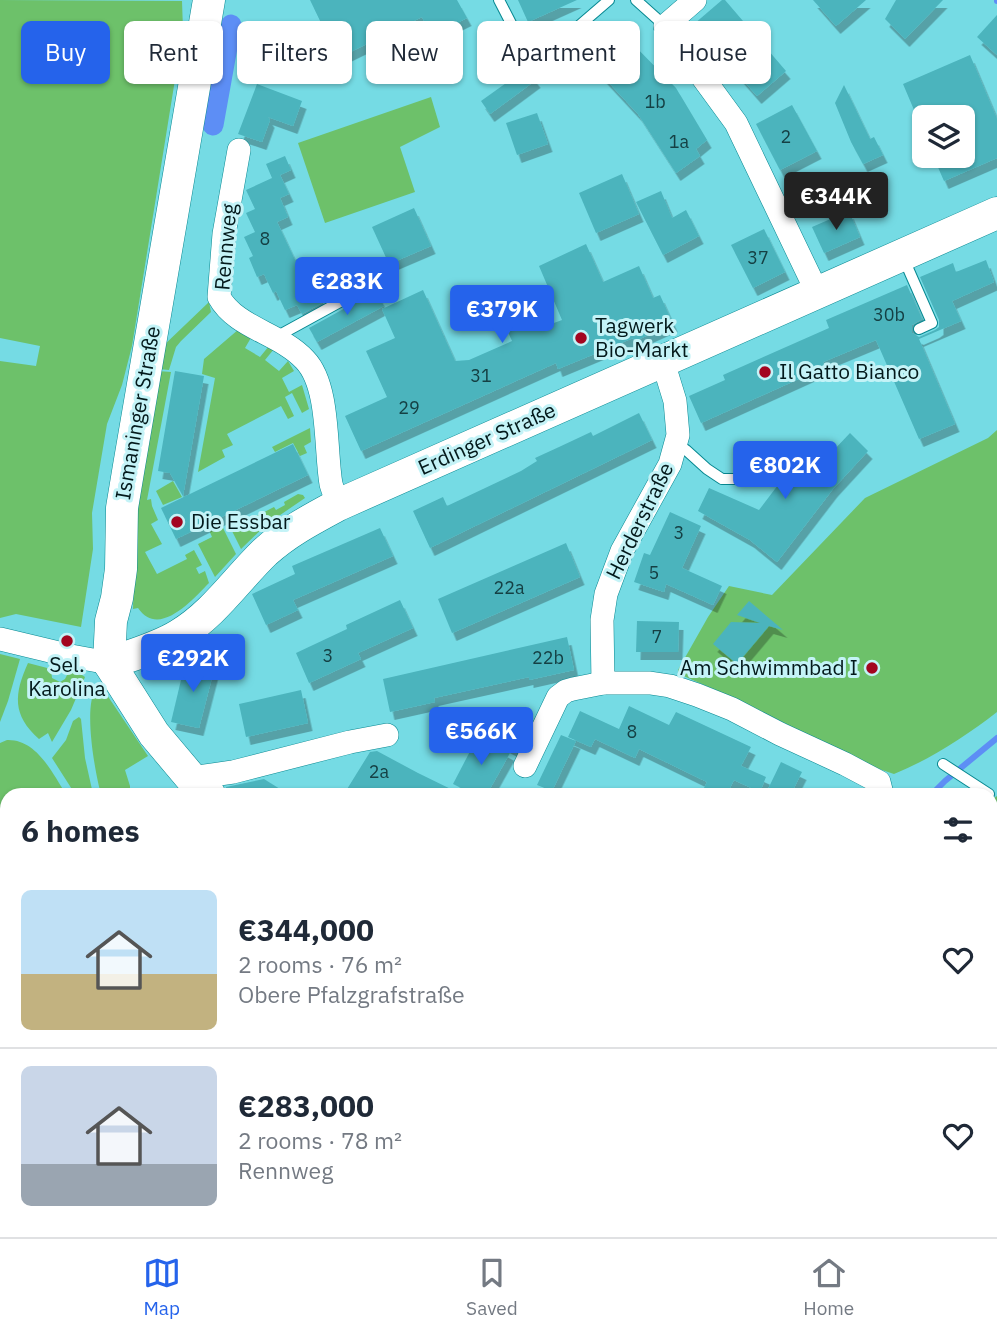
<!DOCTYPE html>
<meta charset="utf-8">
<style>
:root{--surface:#fff;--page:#f2f2f3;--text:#1f2937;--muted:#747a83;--line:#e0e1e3;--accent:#2563eb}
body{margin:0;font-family:"IBM Plex Sans",sans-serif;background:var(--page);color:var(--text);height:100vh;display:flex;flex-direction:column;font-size:26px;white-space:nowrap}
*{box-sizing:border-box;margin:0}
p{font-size:23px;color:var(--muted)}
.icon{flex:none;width:38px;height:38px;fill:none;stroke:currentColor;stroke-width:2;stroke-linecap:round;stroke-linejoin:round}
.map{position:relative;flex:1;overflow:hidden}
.panel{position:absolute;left:0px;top:788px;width:998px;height:450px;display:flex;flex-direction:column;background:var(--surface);border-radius:21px 21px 0 0;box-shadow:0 2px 5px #0004}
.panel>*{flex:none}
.top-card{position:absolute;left:21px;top:21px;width:956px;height:63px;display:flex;gap:14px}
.controls{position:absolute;left:912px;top:105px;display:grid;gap:14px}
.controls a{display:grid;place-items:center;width:63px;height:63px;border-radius:10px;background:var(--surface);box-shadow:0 2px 5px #0004;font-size:35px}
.price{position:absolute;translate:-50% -60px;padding:0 16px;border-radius:7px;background:var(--accent);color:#fff;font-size:23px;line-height:46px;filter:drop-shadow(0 2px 4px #0008)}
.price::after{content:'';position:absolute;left:50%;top:42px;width:21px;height:16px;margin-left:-10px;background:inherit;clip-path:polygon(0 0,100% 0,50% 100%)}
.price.on{background:#222;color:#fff}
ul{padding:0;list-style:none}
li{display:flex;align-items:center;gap:21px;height:175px;padding:0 21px}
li+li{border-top:2px solid var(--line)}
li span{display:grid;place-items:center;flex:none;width:196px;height:140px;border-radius:10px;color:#555}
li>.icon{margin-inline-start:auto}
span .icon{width:84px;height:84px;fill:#fffc;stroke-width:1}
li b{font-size:30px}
h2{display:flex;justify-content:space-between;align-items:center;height:84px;padding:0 21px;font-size:30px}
.tag{padding:0 24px;border-radius:10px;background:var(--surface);box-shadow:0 2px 5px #0004;font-size:24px;line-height:63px}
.tag.on{background:var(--accent);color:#fff}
.menu{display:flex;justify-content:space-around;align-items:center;height:98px;border-top:2px solid var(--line);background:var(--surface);font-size:19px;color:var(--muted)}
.menu a{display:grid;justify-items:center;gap:4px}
.menu .on{color:var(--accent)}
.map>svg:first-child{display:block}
.green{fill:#6dc16a}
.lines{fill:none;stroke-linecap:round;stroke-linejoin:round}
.stream{stroke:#5d8ef5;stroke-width:6}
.canal{stroke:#5d8ef5;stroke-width:21}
.building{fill:#4bb4bd;filter:url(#shadow)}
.lane-casing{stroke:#078891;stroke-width:12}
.street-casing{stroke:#078891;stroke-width:24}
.secondary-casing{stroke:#078891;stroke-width:33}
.lane{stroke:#fff;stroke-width:10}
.street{stroke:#fff;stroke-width:23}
.secondary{stroke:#fff;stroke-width:32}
.poi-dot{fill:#a3051f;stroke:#c4f3f7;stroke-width:2.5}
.labels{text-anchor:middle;stroke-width:6;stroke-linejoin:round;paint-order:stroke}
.number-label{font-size:18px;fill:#154044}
.street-label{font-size:21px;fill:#03191b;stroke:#c4f3f7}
.poi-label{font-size:21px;fill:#03191b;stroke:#c4f3f7;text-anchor:start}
</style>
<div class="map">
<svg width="997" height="1237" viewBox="0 0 997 1237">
<defs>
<filter id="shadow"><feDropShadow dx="4.5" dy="8" stdDeviation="0" flood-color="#0004"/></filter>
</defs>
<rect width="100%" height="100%" fill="#75dbe4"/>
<g class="green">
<path d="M 0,0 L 182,1 L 183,30 L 132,346 L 122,385 L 107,424 L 92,513 L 93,549 L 81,627 L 16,614 L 0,618 L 0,361 L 36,366 L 40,346 L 0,338 Z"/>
<path d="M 431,97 L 440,127 L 400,147 L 415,192 L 325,223 L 298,143 Z"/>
<path d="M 209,302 L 211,312 L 181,341 L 176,347 L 169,370 L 158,369 L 162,347 Z"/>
<path d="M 239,329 L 252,336 L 245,348 L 260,357 L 269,346 L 274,349 L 265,360 L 279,371 L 288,361 L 294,371 L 282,378 L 289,392 L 302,385 L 309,409 L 302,413 L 292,393 L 285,397 L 294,416 L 288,419 L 281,406 L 227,434 L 233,445 L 222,450 L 225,457 L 198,472 L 215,378 L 202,374 L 204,359 Z"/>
<path d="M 158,371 L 171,372 L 147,500 L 151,499 L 152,506 L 158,520 L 151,524 L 162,544 L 145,552 L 157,574 L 187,559 L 185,555 L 194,550 L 202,565 L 196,568 L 199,574 L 205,571 L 209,583 C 193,599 159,639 138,608 L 133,609 L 136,506 Z"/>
<path d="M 310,428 L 311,442 L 304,446 L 307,453 L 300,456 L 293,443 L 275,452 L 272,447 Z"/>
<path d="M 997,430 L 997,712 C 966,736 931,759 894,774 L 867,765 L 745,703 L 679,674 L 678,670 L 708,617 L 729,586 L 772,595 L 865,498 L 988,438 Z"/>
<path d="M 173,481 L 182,497 L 163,505 L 156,491 Z"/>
<path d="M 298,494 L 303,495 L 305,498 L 267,524 L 241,549 L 231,529 L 274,507 L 276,510 L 285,505 L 284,502 Z"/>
<path d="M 221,524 L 236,554 L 215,577 L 198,544 L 212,537 L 209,530 Z"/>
<path d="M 0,654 L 20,659 L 8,701 L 0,722 Z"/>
<path d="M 28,663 L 51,669 L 52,678 L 60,682 L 65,679 L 69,671 L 82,675 L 85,677 L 71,710 L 52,742 L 48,733 L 39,739 C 12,715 14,694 28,663 Z"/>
<path d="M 96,689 L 101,690 L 107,695 L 148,756 L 125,770 L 130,786 L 130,794 L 101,794 C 95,773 83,706 96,689 Z"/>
<path d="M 79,717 L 81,719 L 85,758 L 93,794 L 75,794 L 52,758 L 66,740 L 73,721 Z"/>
<path d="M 7,740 C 37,739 52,773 66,794 L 7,794 L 7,1230 L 393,1230 L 399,1237 L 0,1237 L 0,743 Z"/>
<path d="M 997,796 L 997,955 L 990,949 L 990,801 Z"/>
<path d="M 402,1230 L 449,1230 L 455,1237 L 407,1237 Z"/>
</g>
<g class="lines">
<g class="stream">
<path d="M 997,0 L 997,1"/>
<path d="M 932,794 L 945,781 L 997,738"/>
<path d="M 990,968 L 997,973"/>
</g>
<path class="canal" d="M 213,125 L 231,25"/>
</g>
<g class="building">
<path d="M 310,0 L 457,0 L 467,18 L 431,36 L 422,17 L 338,58 Z"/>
<path d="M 518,0 L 577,0 L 528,22 Z"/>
<path d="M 722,0 L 725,0 L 786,71 L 757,96 L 694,24 Z"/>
<path d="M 813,0 L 866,0 L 836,26 Z"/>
<path d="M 896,0 L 943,0 L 905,39 L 885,19 Z"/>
<path d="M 997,15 L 997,55 L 977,37 Z"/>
<path d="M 628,39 L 676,88 L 707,140 L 696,149 L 700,156 L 676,173 L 638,114 L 597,70 Z"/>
<path d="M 970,55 L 997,119 L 997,158 L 944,181 L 933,156 L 962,156 L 962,117 L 917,117 L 903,84 Z"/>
<path d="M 527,68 L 536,80 L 490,114 L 481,101 Z"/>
<path d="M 257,84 L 302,101 L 293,126 L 268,117 L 270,120 L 262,142 L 238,134 Z"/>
<path d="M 844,85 L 870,139 L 874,137 L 883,155 L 863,164 L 851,142 L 835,103 Z"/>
<path d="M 792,105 L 817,151 L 780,170 L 756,124 Z"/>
<path d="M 537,113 L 548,144 L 517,155 L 506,123 Z"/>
<path d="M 285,156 L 291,170 L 280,175 L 289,194 L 280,198 L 288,217 L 277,222 L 295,260 L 297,259 L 306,278 L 310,276 L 322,303 L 302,314 L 297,305 L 285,310 L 276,291 L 273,293 L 264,274 L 257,277 L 249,258 L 253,256 L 244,237 L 255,232 L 246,213 L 255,209 L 246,190 L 272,178 L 266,164 Z"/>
<path d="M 622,174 L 639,214 L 596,233 L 579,193 Z"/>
<path d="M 661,191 L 672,218 L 686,210 L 699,236 L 663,255 L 636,202 Z"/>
<path d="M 414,208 L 431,246 L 389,264 L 372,227 Z"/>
<path d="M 849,211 L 860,237 L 824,253 L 812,227 Z"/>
<path d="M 764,229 L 785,272 L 753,288 L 731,245 Z"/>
<path d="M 586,244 L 603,282 L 639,266 L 653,298 L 660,295 L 673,324 L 635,341 L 633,338 L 558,369 L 556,363 L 361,451 L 345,416 L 387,397 L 366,351 L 395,338 L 382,309 L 423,290 L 455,361 L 469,360 L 512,341 L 500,314 L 523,304 L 535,330 L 562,320 L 539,266 Z"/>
<path d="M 986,260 L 994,282 L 952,301 L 961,321 L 919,339 L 955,424 L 919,439 L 876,340 L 823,362 L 825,367 L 701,423 L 689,396 L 725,380 L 723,375 L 829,328 L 826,320 L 907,285 L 922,319 L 912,325 L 912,333 L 919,337 L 935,330 L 939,327 L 939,320 L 920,277 L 953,263 L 956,272 Z"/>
<path d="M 376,291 L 384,306 L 317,342 L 309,328 Z"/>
<path d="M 175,371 L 204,376 L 183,496 L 170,473 L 158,471 Z"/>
<path d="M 639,413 L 652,440 L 430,548 L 413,511 L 443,497 L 447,506 L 521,471 L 537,461 L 535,458 L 559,447 L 591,432 L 593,436 Z"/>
<path d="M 850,433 L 868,451 L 833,489 L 777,562 L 750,540 L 698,511 L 709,488 L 759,510 L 797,460 L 813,472 Z"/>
<path d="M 293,444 L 308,475 L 176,539 L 161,508 Z"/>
<path d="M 670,512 L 701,526 L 682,568 L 722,586 L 713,605 L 666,584 L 664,592 L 634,582 L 644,553 L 650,555 Z"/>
<path d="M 380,528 L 393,556 L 293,600 L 298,610 L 266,625 L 252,594 L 295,574 L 292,566 Z"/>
<path d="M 566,543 L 580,577 L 452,633 L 438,599 Z"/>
<path d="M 400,600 L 413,628 L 358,653 L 361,659 L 309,683 L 296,653 L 347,629 L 346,625 Z"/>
<path d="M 749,601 L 783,630 L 769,626 L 737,664 L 713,644 L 731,622 L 760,623 L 737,615 Z"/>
<path d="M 637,621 L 679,622 L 678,652 L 636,652 Z"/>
<path d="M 567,637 L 574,670 L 529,680 L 529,677 L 434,698 L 435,702 L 390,712 L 383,679 Z"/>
<path d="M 186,659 L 215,666 L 199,728 L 171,722 Z"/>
<path d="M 301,690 L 308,723 L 246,737 L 239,704 Z"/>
<path d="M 629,706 L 669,725 L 676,712 L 751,747 L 741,766 L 766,777 L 760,792 L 734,780 L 727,794 L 717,794 L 704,788 L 707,782 L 639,749 L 635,758 L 595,739 L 591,747 L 568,737 L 580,711 L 619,729 Z"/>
<path d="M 513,719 L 527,725 L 515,750 L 501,743 Z"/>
<path d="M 561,735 L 576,741 L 552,791 L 537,785 Z"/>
<path d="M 478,736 L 510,753 L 487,794 L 473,794 L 453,784 Z"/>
<path d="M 377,751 L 418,773 L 461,794 L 344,794 L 370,752 Z"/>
<path d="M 781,762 L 802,772 L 791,794 L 779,794 L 768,789 Z"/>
<path d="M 264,779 L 288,794 L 227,794 L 226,787 Z"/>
</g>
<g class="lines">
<g class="lane-casing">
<g id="lane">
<path d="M 499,0 L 516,33 L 520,39 L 533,45 L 563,38 L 573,31 L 609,0"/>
<path d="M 636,0 L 665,26"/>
<path d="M 903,257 L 932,323 L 919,329"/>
<path d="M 276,337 L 378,281"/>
<path d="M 676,443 L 686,450 L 707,469 L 722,479 L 752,479 L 770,467"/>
<path d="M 943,764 L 989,794"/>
<path d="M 745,1236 L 747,1237"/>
</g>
</g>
<g class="street-casing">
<g id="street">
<path d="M 695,0 L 665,26 L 736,123 L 817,292"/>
<path d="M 239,150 L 224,234 L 219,297 C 236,328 280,333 305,360 C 330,386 325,449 331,484 C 333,491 336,498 338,505"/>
<path d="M 0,639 L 71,656 L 109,663"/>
<path d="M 603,683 L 602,620 L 606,594 L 622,551 L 670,464 L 678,435 L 675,401 L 663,362"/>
<path d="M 525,766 L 558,697 L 566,691 L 573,689 L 603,683 L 650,683 L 670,686 L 697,695 L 732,709 L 780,734 L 845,764 L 879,782 L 882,794"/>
<path d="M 191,778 L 233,772 L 350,742 L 387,735"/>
<path d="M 990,1059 L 997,1054"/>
<path d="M 990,1077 L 997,1082"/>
<path d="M 768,1237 L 771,1230"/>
</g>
</g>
<g class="secondary-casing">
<g id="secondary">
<path d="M 109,663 C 132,655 158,648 179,635 C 214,614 236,580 265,552 C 287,532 312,519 338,505 L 997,213"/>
<path d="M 209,794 L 191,778 L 154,734 L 109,663 L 111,621 L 117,598 L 121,569 L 122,508 L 129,466 L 209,0"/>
<path d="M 956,1230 L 966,1237"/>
</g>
</g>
<use href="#lane" class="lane"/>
<use href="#street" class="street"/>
<use href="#secondary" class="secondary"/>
</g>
<g class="poi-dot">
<circle cx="581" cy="338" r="7"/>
<circle cx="765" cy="372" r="7"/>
<circle cx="177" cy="522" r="7"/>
<circle cx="67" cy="641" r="7"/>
<circle cx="872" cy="668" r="7"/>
</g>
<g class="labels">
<g class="number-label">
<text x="655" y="108">1b</text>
<text x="786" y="143">2</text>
<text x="679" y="148">1a</text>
<text x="265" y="245">8</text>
<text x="758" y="264">37</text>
<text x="889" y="321">30b</text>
<text x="481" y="382">31</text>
<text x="409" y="414">29</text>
<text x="679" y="539">3</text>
<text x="654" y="579">5</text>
<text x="509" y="594">22a</text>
<text x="657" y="643">7</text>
<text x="328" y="662">3</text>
<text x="548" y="664">22b</text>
<text x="632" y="738">8</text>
<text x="379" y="778">2a</text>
</g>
<g class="street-label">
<text transform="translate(226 247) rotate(-85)" y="7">Rennweg</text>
<text transform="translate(138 413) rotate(-80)" y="7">Ismaninger Straße</text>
<text transform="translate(487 439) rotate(-24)" y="7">Erdinger Straße</text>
<text transform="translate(640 521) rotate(-64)" y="7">Herderstraße</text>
</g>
<g class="poi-label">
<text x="595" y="333">Tagwerk<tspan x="595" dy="24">Bio-Markt</tspan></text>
<text x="779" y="379">Il Gatto Bianco</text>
<text x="191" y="529">Die Essbar</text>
<text x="67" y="672" text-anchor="middle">Sel.<tspan x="67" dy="24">Karolina</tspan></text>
<text x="858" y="675" text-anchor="end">Am Schwimmbad I</text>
</g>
</g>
</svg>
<div class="controls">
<a><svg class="icon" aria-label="layers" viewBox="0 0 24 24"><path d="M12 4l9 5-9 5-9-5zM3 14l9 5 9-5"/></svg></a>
</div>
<b class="price on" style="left:836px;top:232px">€344K</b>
<b class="price" style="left:347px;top:317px">€283K</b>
<b class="price" style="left:502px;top:345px">€379K</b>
<b class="price" style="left:785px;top:501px">€802K</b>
<b class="price" style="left:193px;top:694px">€292K</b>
<b class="price" style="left:481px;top:767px">€566K</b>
<div class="top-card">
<a class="tag on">Buy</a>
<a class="tag">Rent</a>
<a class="tag">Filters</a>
<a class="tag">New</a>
<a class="tag">Apartment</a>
<a class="tag">House</a>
</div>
<section class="panel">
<h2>6 homes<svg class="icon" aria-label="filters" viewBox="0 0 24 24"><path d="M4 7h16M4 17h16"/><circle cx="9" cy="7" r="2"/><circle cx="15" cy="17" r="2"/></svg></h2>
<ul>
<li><span style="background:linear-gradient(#bfe0f5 60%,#c2b280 0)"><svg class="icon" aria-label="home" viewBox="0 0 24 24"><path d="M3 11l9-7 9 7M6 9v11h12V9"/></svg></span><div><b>€344,000</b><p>2 rooms · 76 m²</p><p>Obere Pfalzgrafstraße</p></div><svg class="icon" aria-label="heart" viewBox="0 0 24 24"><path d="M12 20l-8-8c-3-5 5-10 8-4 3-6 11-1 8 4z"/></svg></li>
<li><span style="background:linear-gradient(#c9d6e8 70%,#9aa5b1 0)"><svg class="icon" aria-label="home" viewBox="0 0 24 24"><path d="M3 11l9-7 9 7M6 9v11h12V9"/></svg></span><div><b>€283,000</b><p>2 rooms · 78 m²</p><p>Rennweg</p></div><svg class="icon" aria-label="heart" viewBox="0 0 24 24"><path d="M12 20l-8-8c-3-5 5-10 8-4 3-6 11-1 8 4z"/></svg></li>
</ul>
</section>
</div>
<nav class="menu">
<a class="on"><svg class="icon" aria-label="map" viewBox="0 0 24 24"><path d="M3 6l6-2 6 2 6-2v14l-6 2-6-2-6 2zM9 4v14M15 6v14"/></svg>Map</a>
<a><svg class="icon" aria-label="saved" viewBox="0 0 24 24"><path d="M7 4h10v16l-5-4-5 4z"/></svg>Saved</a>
<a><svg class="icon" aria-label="home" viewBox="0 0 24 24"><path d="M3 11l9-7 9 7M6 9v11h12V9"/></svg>Home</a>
</nav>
